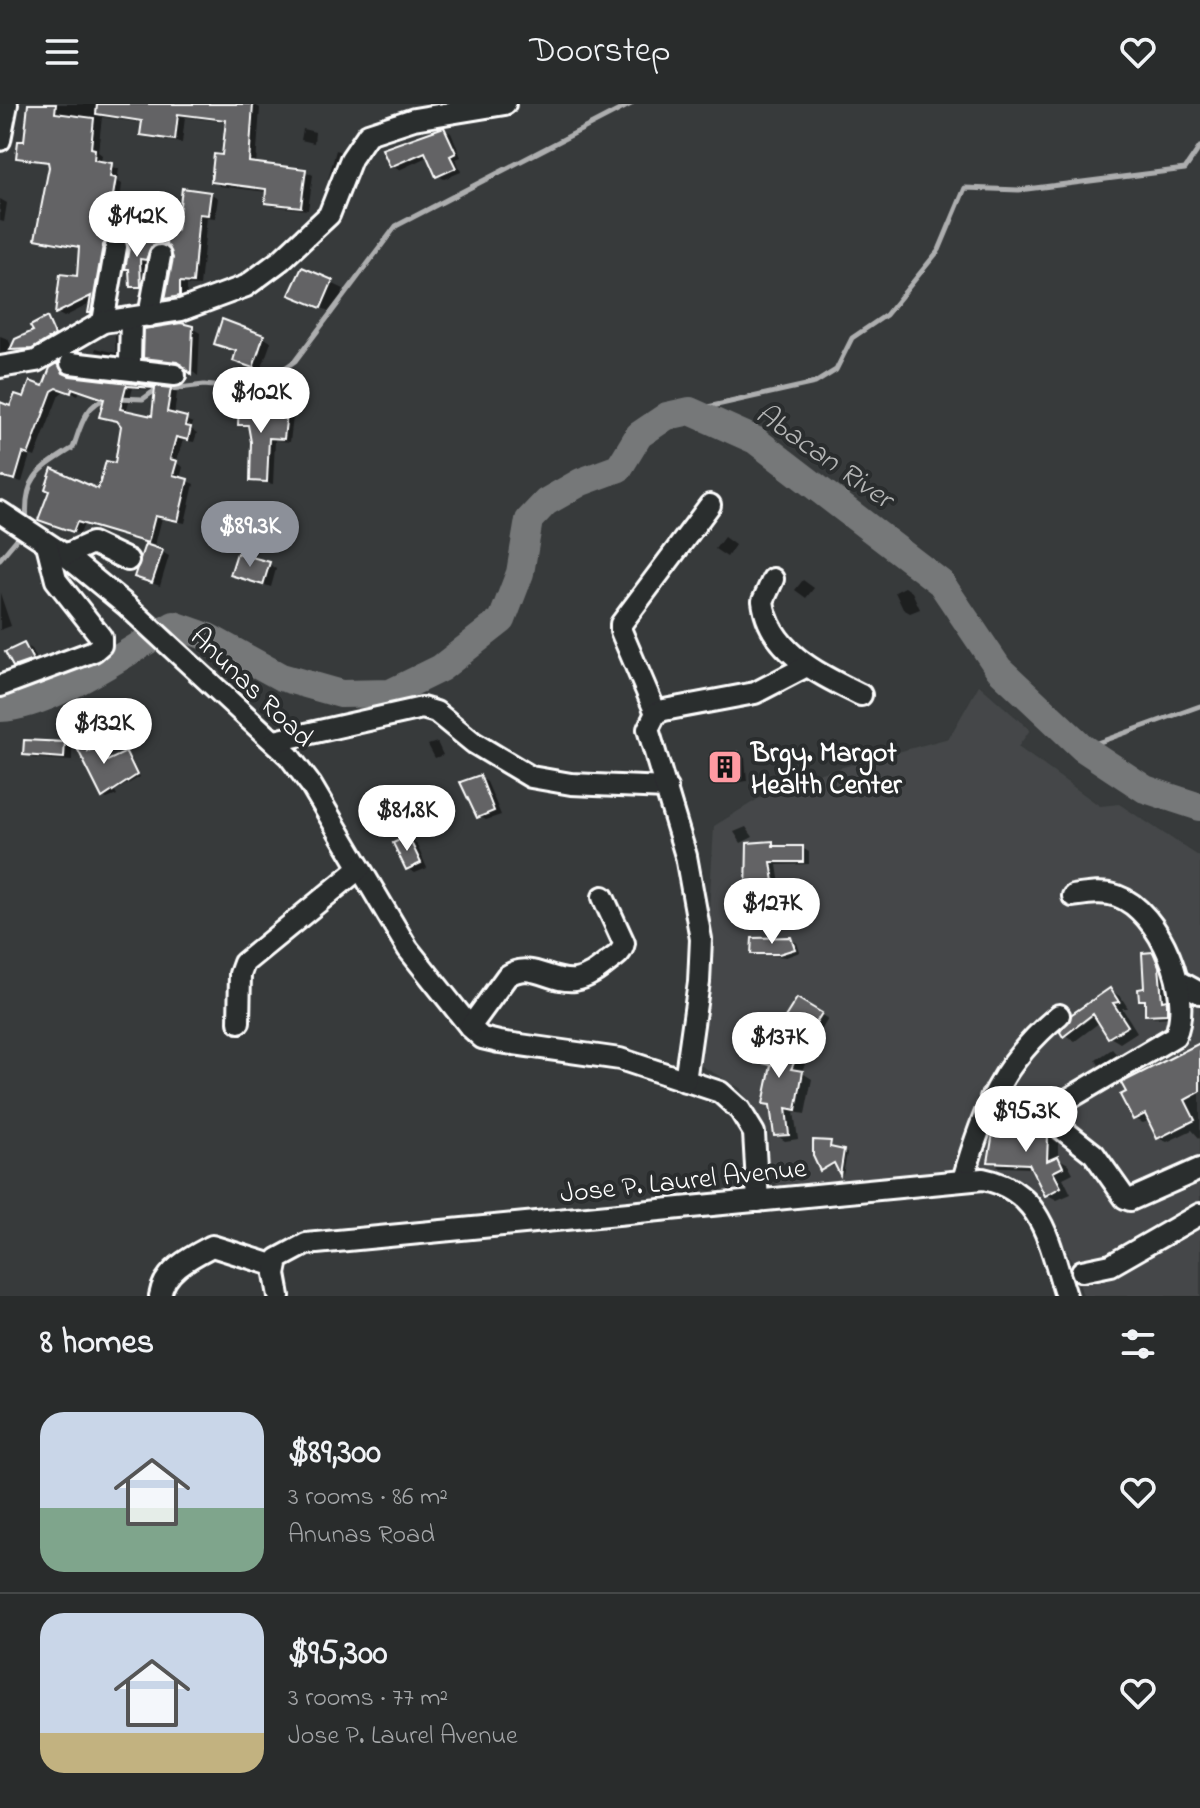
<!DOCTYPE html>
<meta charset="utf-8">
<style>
:root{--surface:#292c2c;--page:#313434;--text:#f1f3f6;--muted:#a5a7a9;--line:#454848;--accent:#8c9099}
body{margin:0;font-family:"Indie Flower",sans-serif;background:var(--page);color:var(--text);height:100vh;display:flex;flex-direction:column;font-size:30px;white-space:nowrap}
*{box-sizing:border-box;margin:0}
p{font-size:26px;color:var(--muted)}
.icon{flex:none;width:44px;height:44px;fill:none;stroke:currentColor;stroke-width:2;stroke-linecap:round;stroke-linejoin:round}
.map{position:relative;height:1192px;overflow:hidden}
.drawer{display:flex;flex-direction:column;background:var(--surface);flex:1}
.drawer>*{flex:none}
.price{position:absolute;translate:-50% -68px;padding:0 18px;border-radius:28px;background:#fff;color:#222;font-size:26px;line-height:52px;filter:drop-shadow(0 2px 4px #0008)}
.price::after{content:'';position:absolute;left:50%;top:48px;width:24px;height:18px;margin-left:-12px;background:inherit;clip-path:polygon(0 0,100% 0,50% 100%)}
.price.on{background:var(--accent);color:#fff}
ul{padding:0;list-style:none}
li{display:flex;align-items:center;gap:24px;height:200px;padding:0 40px}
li+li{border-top:2px solid var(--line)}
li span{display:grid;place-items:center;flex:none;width:224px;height:160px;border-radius:24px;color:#555}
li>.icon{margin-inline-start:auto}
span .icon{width:96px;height:96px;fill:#fffc;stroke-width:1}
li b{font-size:34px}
h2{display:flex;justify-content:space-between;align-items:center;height:96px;padding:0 40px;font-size:34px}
header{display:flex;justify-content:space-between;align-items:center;height:104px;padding:0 40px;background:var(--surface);font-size:36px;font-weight:600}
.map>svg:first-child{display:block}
.built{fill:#444748}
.shadow{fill:#0007;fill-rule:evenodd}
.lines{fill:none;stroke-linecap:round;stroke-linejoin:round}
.stream{stroke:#adaeaf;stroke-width:5}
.river{stroke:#767879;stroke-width:28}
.building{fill:#636465;stroke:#fff;stroke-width:2;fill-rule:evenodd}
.minor-casing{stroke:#fff;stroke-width:26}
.minor{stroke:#2a2d2e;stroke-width:20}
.labels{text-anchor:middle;stroke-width:8;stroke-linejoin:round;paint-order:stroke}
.street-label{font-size:28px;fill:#fff;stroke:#2a2d2e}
.poi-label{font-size:28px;font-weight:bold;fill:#fff;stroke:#2a2d2e;text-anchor:start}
.water-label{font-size:30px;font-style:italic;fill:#b4b5b5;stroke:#2a2d2e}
</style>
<header><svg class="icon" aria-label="menu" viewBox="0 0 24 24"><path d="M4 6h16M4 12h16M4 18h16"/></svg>Doorstep<svg class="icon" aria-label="heart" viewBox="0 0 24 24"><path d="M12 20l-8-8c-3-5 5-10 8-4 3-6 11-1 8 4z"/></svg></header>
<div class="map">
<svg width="1200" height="1192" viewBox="0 0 1200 1192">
<rect width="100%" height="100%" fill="#373a3b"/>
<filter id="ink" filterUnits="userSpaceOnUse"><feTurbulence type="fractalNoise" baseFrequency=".0125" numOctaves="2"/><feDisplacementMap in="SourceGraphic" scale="16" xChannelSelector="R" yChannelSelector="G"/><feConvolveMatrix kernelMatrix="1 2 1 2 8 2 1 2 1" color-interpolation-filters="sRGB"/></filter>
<g filter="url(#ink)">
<path class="built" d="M 979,581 L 1030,626 L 1018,643 L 1100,702 L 1119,700 L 1200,753 L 1200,1192 L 1083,1192 L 1073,1159 L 1043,1098 L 1025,1077 L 982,1064 L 786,1087 L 768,1073 L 769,1031 L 740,984 L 700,961 L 714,722 L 784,679 L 949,634 Z"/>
<g class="shadow">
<path d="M 30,0 L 253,0 L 260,4 L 256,61 L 305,67 L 313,71 L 308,106 L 274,102 L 267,98 L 268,88 L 220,82 L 213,77 L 223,53 L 228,18 L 185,13 L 182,39 L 149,34 L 142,30 L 143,19 L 102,13 L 98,48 L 102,51 L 101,59 L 119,65 L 117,77 L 122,80 L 117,120 L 122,123 L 121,135 L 99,212 L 90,208 L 92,199 L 64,213 L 57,209 L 62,172 L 79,174 L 81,145 L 37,134 L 50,60 L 18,53 L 26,40 Z"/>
<path d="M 303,25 L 315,28 L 314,39 L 301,36 Z"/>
<path d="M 444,25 L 451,29 L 461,53 L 456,55 L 461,68 L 444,75 L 438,71 L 429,52 L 399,66 L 392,62 Z"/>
<path d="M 336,46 L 344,49 L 331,78 L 328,76 Z"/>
<path d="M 210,89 L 218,94 L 215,114 L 207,113 L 200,182 L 187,181 L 187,196 L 175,198 L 168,194 L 179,128 Z"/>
<path d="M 0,95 L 7,99 L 4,118 L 0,117 Z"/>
<path d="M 129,137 L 164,143 L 157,146 L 152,158 L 146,157 L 146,185 L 132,182 Z"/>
<path d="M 303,166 L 344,185 L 334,209 L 304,197 Z"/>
<path d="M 47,216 L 60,234 L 38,247 L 13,245 Z"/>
<path d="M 192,224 L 200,229 L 198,272 L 184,261 L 145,253 Z"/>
<path d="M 115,231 L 125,235 L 124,254 L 95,247 L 96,244 L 116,249 Z"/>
<path d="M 0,232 L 8,235 L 16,251 L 0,257 Z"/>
<path d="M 263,233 L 271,238 L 261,266 L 243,260 L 238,248 L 216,239 Z"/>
<path d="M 58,261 L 69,274 L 170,286 L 177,289 L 174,312 L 193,319 L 191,325 L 197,329 L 194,338 L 183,336 L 176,359 L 183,363 L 180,374 L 194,380 L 185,419 L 162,414 L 155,441 L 84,420 L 80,430 L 47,419 L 99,388 L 117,361 L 123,321 L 101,312 L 106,295 L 80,287 L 78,291 L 65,286 L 59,291 L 35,353 L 30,351 L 22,378 L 0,372 L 0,301 L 11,304 L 45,285 ZM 133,284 L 157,287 L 154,315 L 126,308 Z"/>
<path d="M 269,302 L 275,309 L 293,313 L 290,338 L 275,336 L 273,380 L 252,376 L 251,323 L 240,320 Z"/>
<path d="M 724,433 L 735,441 L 727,453 L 715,445 Z"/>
<path d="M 162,448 L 169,452 L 160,482 L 136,473 Z"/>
<path d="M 269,460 L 276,465 L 271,483 L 233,470 Z"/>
<path d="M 803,476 L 814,484 L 806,494 L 795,486 Z"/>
<path d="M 905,483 L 912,488 L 920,505 L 910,509 L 903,505 L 895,488 Z"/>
<path d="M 0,489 L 11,522 L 0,526 Z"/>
<path d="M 24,541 L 32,545 L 39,560 L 22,566 L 14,562 Z"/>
<path d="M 72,630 L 93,634 L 92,648 L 101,648 L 107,660 L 125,651 L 130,653 L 140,673 L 115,687 L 117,691 L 107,695 L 103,693 Z"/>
<path d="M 437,638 L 443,651 L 435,654 L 428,641 Z"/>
<path d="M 65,640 L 72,644 L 72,657 L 33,654 L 25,650 Z"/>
<path d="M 738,650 L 745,654 L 747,677 L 722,680 L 715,676 Z"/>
<path d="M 480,673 L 487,678 L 501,711 L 486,716 L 479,712 Z"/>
<path d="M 746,723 L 753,733 L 741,739 L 734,728 Z"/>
<path d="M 408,734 L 416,739 L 427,764 L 415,769 L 408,765 Z"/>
<path d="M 772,739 L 781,744 L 802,744 L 809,748 L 809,760 L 777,761 L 781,787 L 755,791 L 748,787 Z"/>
<path d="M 790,835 L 797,839 L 800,848 L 786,853 L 753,849 Z"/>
<path d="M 1152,850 L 1163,862 L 1173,913 L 1154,914 L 1147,910 L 1147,898 L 1141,895 L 1147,886 Z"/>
<path d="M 1110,886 L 1121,893 L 1128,904 L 1122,904 L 1137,928 L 1120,939 L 1110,933 L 1100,918 L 1075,937 L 1065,931 ZM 1092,910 L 1093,912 L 1082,921 L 1082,916 Z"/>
<path d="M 797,896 L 828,915 L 815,936 L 784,917 Z"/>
<path d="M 756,935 L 810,951 L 801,968 L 812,975 L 805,1010 L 794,1008 L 798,1035 L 785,1037 L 776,1031 L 773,1003 L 765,999 L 773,963 L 751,955 Z"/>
<path d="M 1200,941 L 1200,1035 L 1192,1026 L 1167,1038 L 1158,1034 L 1150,1016 L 1143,1019 L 1134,1015 Z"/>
<path d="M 1112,945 L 1119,953 L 1099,961 L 1096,956 Z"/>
<path d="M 1041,1027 L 1058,1039 L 1058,1054 L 1068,1060 L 1073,1069 L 1063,1074 L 1071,1090 L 1057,1096 L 1046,1090 L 1033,1064 L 1000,1063 L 990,1057 Z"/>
<path d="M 830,1039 L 833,1046 L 847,1049 L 843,1071 L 837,1061 L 821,1065 Z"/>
</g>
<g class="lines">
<g class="stream">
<path d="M 118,294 L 143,295 L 154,287 L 204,281 L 253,286 L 295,257 L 396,122 L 631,0"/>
<path d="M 690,307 L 815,279 L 836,266 L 852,234 L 886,211 L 939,146 L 965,84 L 1019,86 L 1185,65 L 1200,43"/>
<path d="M 27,418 C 23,374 38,366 73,344 C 80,325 85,299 108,294"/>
<path d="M 0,455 L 21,430"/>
<path d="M 1083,644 L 1200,602"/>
</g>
<path class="river" d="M 0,604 C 53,602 127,547 174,521 L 208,533 L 281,573 L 341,590 L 390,589 L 441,564 L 502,516 L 520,469 L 529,416 L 546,398 L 581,378 L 619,364 L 639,331 L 667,312 L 690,307 L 755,336 L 941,479 L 999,565 L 1083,644 L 1145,685 L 1200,703"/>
</g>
<g class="building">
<path d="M 28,0 L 56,0 L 55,9 L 94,14 L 91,44 L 95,45 L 94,56 L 112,59 L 110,73 L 116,74 L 109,116 L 115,116 L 114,130 L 103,141 L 91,209 L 88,209 L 91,192 L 55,210 L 60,170 L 77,172 L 79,143 L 35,135 L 49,63 L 48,58 L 16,54 L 18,37 L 24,37 Z"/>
<path d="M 97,0 L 253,0 L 249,58 L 306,65 L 301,103 L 265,99 L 266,85 L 211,78 L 214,50 L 222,51 L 226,16 L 178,10 L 175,36 L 140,31 L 142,17 L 96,10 Z"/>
<path d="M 444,23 L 456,49 L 450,52 L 456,64 L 436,73 L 425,48 L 390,63 L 382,45 Z"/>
<path d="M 182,84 L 211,88 L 208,111 L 199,110 L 193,179 L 180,178 L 180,192 L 165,195 L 173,154 L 169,143 L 163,139 L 166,140 L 168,124 L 177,126 Z"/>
<path d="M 126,135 L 161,139 L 151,143 L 146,156 L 140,155 L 141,183 L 130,183 L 129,165 L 125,165 L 129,144 Z"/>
<path d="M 302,163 L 333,176 L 321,204 L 289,191 Z"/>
<path d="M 47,213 L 55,231 L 32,245 L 10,246 L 15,235 L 33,227 L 30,222 Z"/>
<path d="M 222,215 L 264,231 L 253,264 L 233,257 L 236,247 L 214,240 Z"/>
<path d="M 181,219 L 193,222 L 191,270 L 177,258 L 143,254 L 144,225 Z"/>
<path d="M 58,259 L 63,269 L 70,272 L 171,284 L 167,308 L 187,313 L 185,322 L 191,323 L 188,336 L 176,333 L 170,355 L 177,357 L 173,371 L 188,375 L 178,417 L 155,412 L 148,439 L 77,418 L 73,428 L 38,416 L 49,387 L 45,385 L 52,364 L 98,385 L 106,357 L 115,359 L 121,322 L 117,317 L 99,313 L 104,295 L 72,284 L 71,289 L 57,284 L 52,287 L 28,351 L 23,349 L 15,376 L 0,372 L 0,298 L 10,302 L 15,290 L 24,293 L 30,277 L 43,282 L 50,264 ZM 126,282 L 155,284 L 152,312 L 120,305 Z"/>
<path d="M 239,299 L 269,300 L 269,306 L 287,308 L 284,335 L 269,334 L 267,378 L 250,377 L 251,338 L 248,321 L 238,321 Z"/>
<path d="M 145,440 L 163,446 L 152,479 L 134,473 Z"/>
<path d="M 237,449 L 270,458 L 263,481 L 230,471 Z"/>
<path d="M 24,539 L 33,556 L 13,563 L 5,548 Z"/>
<path d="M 69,628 L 89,629 L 88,648 L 97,643 L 105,658 L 126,648 L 137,671 L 102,694 Z"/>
<path d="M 24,636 L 65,638 L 64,654 L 23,651 Z"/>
<path d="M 738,648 L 740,673 L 713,677 L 710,652 Z"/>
<path d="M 480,671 L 494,707 L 477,714 L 460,678 Z"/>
<path d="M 408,732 L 421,759 L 406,766 L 393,739 Z"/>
<path d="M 773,737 L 773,742 L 803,742 L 803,758 L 771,758 L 775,784 L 746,789 L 747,739 Z"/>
<path d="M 791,833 L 795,845 L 779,850 L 751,850 L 752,834 Z"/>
<path d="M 1153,848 L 1159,862 L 1162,897 L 1167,896 L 1167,910 L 1145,911 L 1145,896 L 1139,896 L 1138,885 L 1144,884 L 1142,849 Z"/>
<path d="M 1110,884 L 1119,898 L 1113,899 L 1128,922 L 1108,934 L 1093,910 L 1063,933 L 1060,928 L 1072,910 Z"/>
<path d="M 797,894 L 822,909 L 807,933 L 782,918 Z"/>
<path d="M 754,933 L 802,943 L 791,965 L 803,967 L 796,1006 L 786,1004 L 789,1031 L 774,1032 L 770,1001 L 763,1000 L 771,961 L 749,956 Z"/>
<path d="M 1200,939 L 1200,988 L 1185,996 L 1195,1016 L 1157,1035 L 1145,1010 L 1133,1016 L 1120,991 L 1126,988 L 1121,979 Z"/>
<path d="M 994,1023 L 1041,1025 L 1048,1031 L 1047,1057 L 1058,1052 L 1063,1063 L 1053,1068 L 1061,1083 L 1045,1092 L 1029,1060 L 988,1058 Z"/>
<path d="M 813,1036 L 831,1037 L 830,1043 L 844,1046 L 840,1071 L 834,1059 L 820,1067 L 813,1052 Z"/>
</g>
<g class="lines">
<g class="minor-casing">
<g id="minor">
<path d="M 0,36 L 7,0"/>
<path d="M 149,212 L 160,152"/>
<path d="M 103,218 L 116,143"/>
<path d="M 130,258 L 131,214"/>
<path d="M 71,259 L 175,271"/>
<path d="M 0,263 L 36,257 L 103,218 L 181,206 L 246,182 L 281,156 L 329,111 L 351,55 L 368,30 L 414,15 L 505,0"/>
<path d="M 0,408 L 65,451 L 127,502 L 289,652 L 311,681 L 408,845 L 470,923 L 482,934 L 499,938 L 620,955 L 720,988 L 740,1006 L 754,1029 L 758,1097"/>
<path d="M 65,451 L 92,439 L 128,456"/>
<path d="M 773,475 L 763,497 C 769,548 821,571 861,591"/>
<path d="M 0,582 L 94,547 L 101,541 L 101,533 L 56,476 L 47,440"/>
<path d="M 656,609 L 621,527 L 621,520 L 710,401"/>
<path d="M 275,637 L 422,604 L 436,608 L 474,639 L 531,673 L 571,680 L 667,684"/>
<path d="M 1180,878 L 1200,889"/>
<path d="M 239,918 L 240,870 L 244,859 L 360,764"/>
<path d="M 470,923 L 507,872 C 531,856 550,879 575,876 C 588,874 598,866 608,858 C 616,852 622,849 624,839 L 603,793"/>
<path d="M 685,977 L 699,878 L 701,835 L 686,752 L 648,625 L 656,609 L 664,606 L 755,589 L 805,563"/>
<path d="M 991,994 L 1043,1010 L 1094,1050 L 1125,1094 L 1130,1096 L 1200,1065"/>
<path d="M 1043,1010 L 1175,932 C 1194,891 1160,807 1117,792 C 1103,787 1087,790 1073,792"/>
<path d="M 963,1076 C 983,1006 1002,958 1059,911"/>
<path d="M 1082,1167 L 1111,1161 L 1200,1110"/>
<path d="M 160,1192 C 164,1166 191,1153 212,1142 L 276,1162"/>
<path d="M 279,1192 L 275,1170 L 278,1155 L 306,1140 L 983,1075 C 1044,1087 1049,1141 1066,1192"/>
</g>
</g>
<use href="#minor" class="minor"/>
</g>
</g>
<defs>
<g id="building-square" transform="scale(1.8)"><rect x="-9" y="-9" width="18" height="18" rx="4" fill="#ff9aa2" stroke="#2a2d2e"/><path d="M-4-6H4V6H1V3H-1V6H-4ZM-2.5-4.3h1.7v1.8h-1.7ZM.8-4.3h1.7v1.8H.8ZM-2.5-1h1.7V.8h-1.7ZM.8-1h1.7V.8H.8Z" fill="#111"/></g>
</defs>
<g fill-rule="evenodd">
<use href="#building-square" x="725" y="663"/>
</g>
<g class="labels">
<g class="street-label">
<text transform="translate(253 582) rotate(44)" y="10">Anunas Road</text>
<text transform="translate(683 1075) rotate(-6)" y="10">Jose P. Laurel Avenue</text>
</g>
<g class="poi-label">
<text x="751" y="657">Brgy. Margot<tspan x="751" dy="32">Health Center</tspan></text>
</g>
<g class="water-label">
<text transform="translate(825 351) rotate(35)" y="10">Abacan River</text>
</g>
</g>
</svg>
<b class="price" style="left:137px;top:155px">$142K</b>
<b class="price" style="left:261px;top:331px">$102K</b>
<b class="price on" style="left:250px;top:465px">$89.3K</b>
<b class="price" style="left:104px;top:662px">$132K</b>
<b class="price" style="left:407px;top:749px">$81.8K</b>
<b class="price" style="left:772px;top:842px">$127K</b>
<b class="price" style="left:779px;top:976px">$137K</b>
<b class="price" style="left:1026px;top:1050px">$95.3K</b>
</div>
<section class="drawer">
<h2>8 homes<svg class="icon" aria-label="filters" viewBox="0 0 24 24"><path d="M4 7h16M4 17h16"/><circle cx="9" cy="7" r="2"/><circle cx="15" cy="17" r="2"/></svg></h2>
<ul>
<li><span style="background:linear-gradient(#c9d6e8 60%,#7fa58c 0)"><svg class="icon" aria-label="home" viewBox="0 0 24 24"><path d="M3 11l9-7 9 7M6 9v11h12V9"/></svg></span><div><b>$89,300</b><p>3 rooms · 86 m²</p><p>Anunas Road</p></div><svg class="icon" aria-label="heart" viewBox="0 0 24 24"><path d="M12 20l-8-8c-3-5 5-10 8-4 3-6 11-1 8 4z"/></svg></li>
<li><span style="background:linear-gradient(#c9d6e8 75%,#c2b280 0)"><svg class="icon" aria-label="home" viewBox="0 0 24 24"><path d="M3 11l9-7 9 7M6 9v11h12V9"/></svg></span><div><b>$95,300</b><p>3 rooms · 77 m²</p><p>Jose P. Laurel Avenue</p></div><svg class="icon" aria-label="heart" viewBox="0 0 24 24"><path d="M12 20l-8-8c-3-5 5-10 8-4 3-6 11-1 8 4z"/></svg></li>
</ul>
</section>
